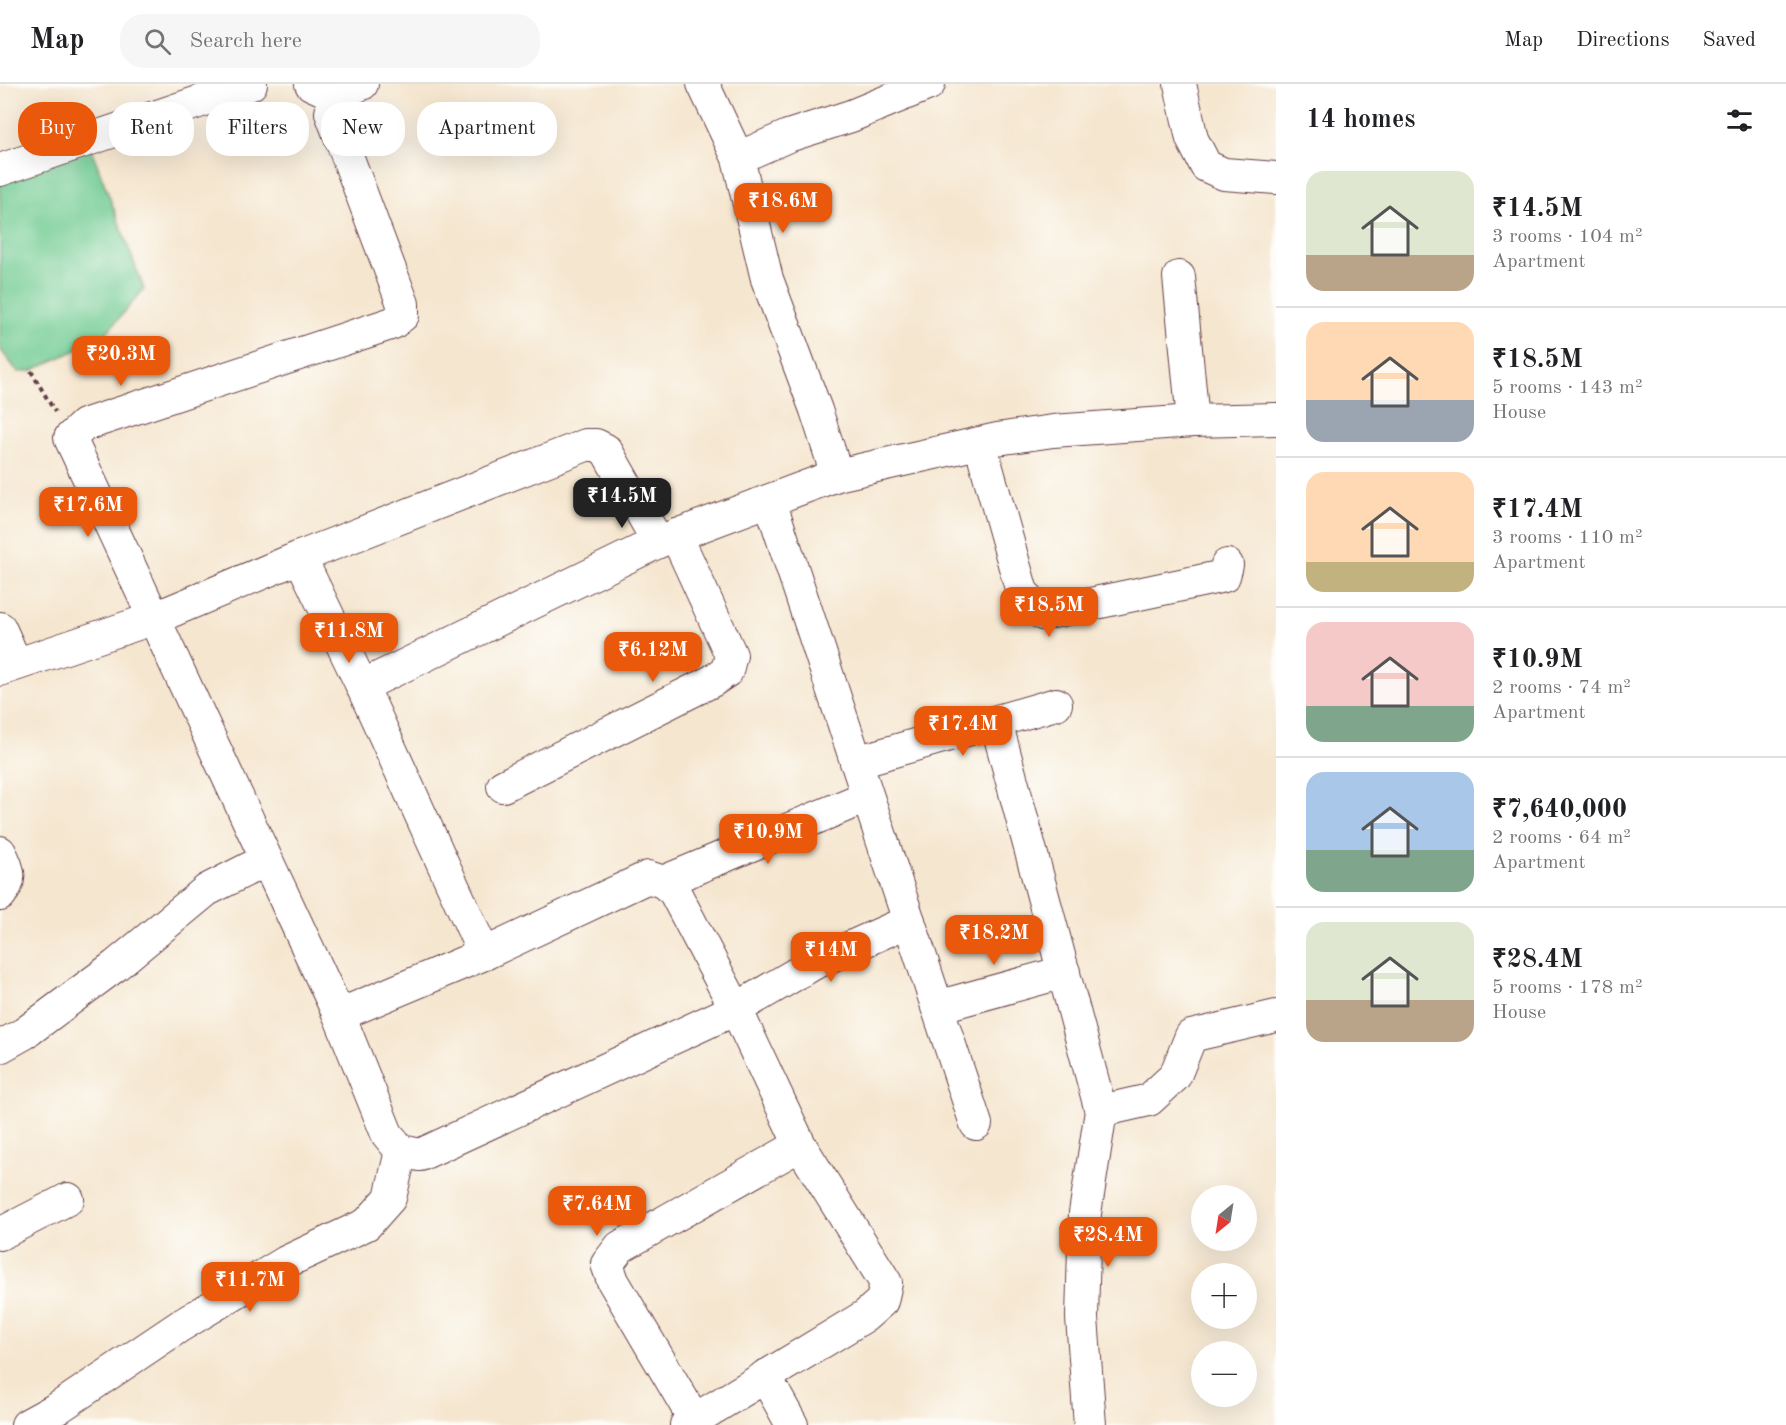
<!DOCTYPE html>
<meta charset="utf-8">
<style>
:root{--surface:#fff;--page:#f6f6f6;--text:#202124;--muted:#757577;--line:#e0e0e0;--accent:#ea580c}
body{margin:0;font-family:"Old Standard TT",serif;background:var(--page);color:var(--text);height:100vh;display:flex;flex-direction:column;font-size:22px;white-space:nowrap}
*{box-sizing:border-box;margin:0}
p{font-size:20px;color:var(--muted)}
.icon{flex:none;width:33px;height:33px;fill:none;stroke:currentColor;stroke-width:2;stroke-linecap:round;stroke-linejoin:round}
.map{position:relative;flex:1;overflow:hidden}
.details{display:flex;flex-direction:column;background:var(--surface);width:510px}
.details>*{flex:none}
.guide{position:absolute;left:18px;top:18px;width:570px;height:54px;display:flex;gap:12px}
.needle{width:39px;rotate:210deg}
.fabs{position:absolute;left:1191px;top:1101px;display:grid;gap:12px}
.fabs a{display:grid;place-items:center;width:66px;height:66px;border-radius:50%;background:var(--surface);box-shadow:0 6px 24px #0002;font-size:30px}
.price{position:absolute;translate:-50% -51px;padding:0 14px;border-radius:12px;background:var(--accent);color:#fff;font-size:20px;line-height:39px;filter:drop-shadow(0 2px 3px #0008)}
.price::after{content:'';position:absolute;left:50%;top:36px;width:18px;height:14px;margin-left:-9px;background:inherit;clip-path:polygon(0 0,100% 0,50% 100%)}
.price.current{background:#222;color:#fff}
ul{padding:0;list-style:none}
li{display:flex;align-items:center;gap:18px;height:150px;padding:0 30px}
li+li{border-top:2px solid var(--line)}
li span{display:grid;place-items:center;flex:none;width:168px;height:120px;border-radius:18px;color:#555}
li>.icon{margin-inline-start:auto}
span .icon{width:72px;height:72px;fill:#fffc;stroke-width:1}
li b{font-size:26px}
h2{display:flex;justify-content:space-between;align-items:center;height:72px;padding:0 30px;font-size:26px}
.tag{padding:0 21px;border-radius:24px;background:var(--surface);box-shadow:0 6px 24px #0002;font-size:21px;line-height:54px}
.tag.current{background:var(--accent);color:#fff}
header{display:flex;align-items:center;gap:36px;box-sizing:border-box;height:84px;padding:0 30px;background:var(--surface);border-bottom:2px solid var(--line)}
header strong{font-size:28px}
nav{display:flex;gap:33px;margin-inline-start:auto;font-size:21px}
.search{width:420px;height:54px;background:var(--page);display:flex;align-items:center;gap:15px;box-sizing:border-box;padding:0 21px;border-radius:24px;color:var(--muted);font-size:22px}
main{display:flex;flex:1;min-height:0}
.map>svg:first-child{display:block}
.green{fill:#72cc94;stroke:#5e7660;stroke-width:1.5}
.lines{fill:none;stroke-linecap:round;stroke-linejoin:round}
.minor-casing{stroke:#643d44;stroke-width:34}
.path{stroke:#643d44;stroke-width:4;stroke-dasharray:4.5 4.5;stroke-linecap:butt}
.minor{stroke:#fff;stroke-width:32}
</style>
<header>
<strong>Map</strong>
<div class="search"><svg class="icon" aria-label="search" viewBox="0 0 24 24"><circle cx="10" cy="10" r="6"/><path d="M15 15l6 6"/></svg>Search here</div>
<nav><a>Map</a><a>Directions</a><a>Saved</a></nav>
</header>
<main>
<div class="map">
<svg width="1276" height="1341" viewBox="0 0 1276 1341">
<rect width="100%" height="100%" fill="#fdfcf7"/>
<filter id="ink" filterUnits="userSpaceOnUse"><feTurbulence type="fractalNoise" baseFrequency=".0167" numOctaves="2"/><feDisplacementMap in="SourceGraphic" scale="12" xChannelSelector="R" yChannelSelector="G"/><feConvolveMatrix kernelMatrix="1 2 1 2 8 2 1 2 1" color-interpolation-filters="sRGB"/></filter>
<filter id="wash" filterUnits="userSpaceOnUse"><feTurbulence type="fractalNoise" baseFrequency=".008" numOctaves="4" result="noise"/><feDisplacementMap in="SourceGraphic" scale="24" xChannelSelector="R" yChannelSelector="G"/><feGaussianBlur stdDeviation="1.35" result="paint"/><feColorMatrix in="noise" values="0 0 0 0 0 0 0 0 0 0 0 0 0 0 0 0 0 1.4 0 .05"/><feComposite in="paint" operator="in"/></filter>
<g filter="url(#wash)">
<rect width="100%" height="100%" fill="#f5e6cf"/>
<path class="green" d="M 89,59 L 144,205 L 102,254 L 31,287 L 18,288 L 0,265 L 0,88 Z"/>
</g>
<g filter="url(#ink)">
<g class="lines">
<g class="minor-casing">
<g id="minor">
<path d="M 311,0 L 337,12"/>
<path d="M 362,0 C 347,7 333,10 331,29 L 403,220 L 403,231 L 393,239 L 84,341 L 70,354 L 339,931 L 484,870 L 648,793 L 663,798 L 674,807 L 736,925 L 800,1061 L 886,1199 L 882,1217 L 865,1232 L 686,1341"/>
<path d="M 703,0 L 738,74"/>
<path d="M 1180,0 L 1192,55 L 1206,82 L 1224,90 L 1276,94"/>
<path d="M 0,86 L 251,0"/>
<path d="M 1179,193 L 1193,337"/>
<path d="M 980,359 L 1022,508 L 1043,530 L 1224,492 L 1227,481"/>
<path d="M 837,391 L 816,326 L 767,195 L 738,74 L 788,52 L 851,32 L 929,0"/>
<path d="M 770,417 L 976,1040"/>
<path d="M 300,473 L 362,602"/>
<path d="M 0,544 L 16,580"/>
<path d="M 0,586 L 155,534 L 300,473 L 586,361 L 596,361 L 606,366 L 658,458 L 837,391 L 997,355 L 1053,347 L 1193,337 L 1276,335"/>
<path d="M 996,638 L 1101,1027 L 1149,1016 L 1175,992 L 1191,952 L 1276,932"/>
<path d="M 856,678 L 1056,620"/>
<path d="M 503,702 L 712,597 L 727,587 L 731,571 L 676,451"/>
<path d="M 0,768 C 9,785 13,796 0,811"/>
<path d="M 663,798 L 854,718"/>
<path d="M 484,870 L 362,602 L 658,458"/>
<path d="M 937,923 L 1064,888"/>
<path d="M 339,931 L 387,1050 L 401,1067 L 420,1071 L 736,925 L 813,880 L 909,837"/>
<path d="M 0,963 L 25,949 L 115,882 L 207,806 L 266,776"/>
<path d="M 0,1150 L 68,1115"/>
<path d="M 765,1292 L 792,1341"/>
<path d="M 694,1335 L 613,1197 L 607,1180 L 620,1163 L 800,1061"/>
<path d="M 27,1341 L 58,1324 L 180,1242 L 286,1178 L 367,1140 L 390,1114 L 401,1067"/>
<path d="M 1090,1341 L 1082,1234 L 1085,1129 L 1101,1027"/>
</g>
</g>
<path class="path" d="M 31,287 L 55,328"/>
<use href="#minor" class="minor"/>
</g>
</g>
</svg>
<div class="fabs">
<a><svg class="needle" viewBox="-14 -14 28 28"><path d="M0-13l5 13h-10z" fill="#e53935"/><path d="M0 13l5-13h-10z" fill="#757577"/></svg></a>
<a>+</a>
<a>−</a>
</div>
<b class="price" style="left:783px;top:150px">₹18.6M</b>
<b class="price" style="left:121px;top:303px">₹20.3M</b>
<b class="price current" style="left:622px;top:445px">₹14.5M</b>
<b class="price" style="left:88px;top:454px">₹17.6M</b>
<b class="price" style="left:1049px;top:554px">₹18.5M</b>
<b class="price" style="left:349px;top:580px">₹11.8M</b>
<b class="price" style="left:653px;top:599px">₹6.12M</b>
<b class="price" style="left:963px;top:673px">₹17.4M</b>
<b class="price" style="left:768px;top:781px">₹10.9M</b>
<b class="price" style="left:994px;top:882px">₹18.2M</b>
<b class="price" style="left:831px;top:899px">₹14M</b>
<b class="price" style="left:597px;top:1153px">₹7.64M</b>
<b class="price" style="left:1108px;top:1184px">₹28.4M</b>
<b class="price" style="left:250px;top:1229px">₹11.7M</b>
<div class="guide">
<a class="tag current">Buy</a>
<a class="tag">Rent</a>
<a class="tag">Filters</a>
<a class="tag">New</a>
<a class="tag">Apartment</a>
</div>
</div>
<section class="details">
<h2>14 homes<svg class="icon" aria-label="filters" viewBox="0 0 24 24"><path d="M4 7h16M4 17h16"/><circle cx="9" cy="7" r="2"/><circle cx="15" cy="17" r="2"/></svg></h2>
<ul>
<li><span style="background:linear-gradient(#dfe7d0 70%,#b9a48a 0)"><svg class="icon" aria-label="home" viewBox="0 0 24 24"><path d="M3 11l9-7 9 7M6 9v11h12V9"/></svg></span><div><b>₹14.5M</b><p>3 rooms · 104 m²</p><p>Apartment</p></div></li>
<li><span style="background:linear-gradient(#ffd9b3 65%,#9aa5b1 0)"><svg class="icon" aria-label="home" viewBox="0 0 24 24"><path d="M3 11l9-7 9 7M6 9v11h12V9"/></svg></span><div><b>₹18.5M</b><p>5 rooms · 143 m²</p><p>House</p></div></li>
<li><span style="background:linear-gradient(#ffd9b3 75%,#c2b280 0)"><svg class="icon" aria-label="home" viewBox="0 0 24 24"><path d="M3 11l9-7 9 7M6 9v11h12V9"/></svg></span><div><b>₹17.4M</b><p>3 rooms · 110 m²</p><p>Apartment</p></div></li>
<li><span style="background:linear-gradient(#f6c9c9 70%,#7fa58c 0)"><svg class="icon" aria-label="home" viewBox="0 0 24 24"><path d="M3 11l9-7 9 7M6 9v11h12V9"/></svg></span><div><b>₹10.9M</b><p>2 rooms · 74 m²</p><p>Apartment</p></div></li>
<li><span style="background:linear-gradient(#a9c7e8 65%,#7fa58c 0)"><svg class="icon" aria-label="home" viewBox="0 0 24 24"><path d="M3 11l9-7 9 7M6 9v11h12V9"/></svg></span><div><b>₹7,640,000</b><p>2 rooms · 64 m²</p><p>Apartment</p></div></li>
<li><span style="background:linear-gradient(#dfe7d0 65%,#b9a48a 0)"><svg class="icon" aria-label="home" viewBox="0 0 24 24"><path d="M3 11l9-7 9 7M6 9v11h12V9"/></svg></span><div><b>₹28.4M</b><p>5 rooms · 178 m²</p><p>House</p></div></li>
</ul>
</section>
</main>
